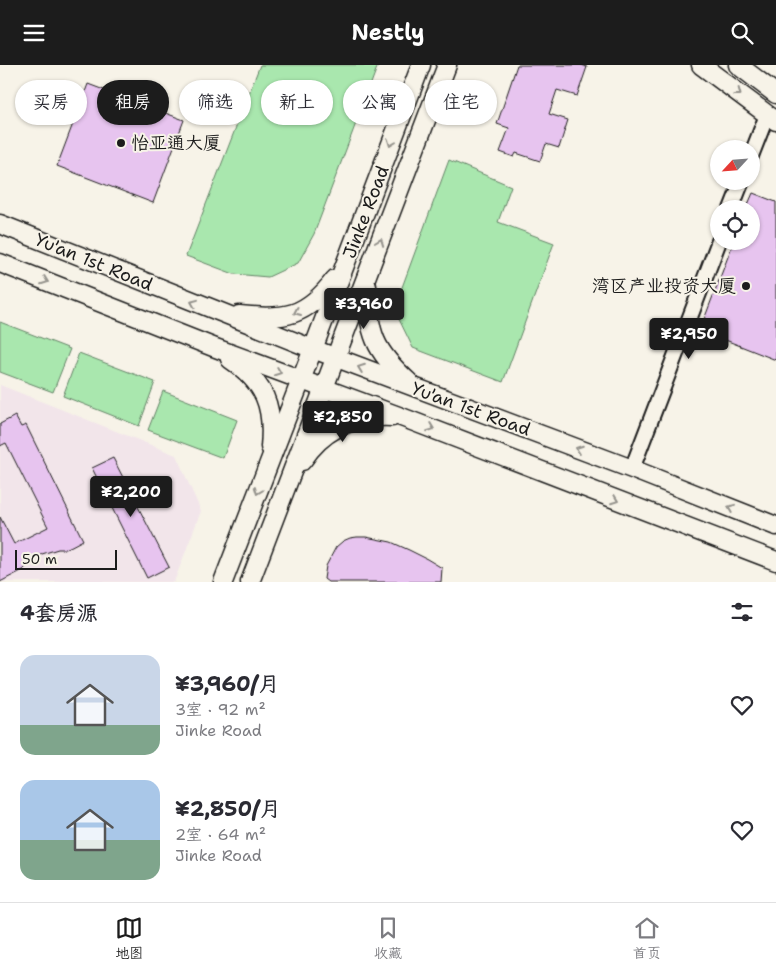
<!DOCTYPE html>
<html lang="zh">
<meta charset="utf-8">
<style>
:root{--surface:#fff;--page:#f2f2f3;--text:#2b2b33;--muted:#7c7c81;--line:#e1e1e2;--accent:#1c1c1c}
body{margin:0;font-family:"Shantell Sans","LXGW WenKai TC",sans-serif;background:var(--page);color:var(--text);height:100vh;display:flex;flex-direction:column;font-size:19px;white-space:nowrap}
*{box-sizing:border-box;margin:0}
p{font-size:16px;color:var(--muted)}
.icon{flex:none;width:28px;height:28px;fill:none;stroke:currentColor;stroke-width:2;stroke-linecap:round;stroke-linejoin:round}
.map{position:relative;height:517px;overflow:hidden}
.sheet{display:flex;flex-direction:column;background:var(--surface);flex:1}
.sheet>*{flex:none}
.banner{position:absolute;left:15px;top:15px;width:500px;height:45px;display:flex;gap:10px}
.needle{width:32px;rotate:244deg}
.fabs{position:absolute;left:710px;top:75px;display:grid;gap:10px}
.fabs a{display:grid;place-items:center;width:50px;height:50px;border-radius:50%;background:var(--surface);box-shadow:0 1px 4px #0004;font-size:25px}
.scale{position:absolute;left:15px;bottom:12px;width:102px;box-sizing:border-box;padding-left:5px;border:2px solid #1c1c1c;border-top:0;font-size:14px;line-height:18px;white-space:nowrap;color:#1c1c1c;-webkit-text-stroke:4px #f7f3e8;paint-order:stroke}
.price{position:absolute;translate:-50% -42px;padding:0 11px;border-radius:5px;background:var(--accent);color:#fff;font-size:16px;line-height:32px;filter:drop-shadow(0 1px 2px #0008)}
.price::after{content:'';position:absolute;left:50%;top:30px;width:15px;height:11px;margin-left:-8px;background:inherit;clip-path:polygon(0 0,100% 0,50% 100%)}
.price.on{background:#222;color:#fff}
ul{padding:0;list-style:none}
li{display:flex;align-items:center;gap:15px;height:125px;padding:0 20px}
li span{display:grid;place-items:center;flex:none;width:140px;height:100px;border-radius:15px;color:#555}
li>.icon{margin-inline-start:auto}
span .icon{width:60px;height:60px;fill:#fffc;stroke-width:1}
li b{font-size:21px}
h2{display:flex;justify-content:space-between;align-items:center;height:60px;padding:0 20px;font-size:21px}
.chip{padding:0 18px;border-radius:22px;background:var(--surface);box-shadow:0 1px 4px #0004;font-size:18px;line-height:45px}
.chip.on{background:var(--accent);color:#fff}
header{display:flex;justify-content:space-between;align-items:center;height:65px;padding:0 20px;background:var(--accent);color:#fff;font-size:22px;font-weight:700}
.tabs{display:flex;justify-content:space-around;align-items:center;height:70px;border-top:1px solid var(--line);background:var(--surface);font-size:14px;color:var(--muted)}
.tabs a{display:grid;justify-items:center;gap:2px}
.tabs .on{color:var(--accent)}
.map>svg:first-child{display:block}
.built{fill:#f2e5ea}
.green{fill:#a9e7ae;stroke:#628265}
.building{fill:#e7c4ef;stroke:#1c1c1c}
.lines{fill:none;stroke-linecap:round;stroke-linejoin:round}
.minor-casing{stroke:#1c1c1c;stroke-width:18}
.major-casing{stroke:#1c1c1c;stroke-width:21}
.minor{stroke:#f7f3e8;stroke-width:14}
.major{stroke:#f7f3e8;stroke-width:18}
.oneway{stroke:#94928c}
.poi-dot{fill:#1c1c1c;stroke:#f7f3e8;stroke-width:2}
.labels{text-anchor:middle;stroke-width:4;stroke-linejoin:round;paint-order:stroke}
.poi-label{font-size:18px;fill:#1c1c1c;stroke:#f7f3e8;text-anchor:start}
.street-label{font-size:18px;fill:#1c1c1c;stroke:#f7f3e8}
</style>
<header><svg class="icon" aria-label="menu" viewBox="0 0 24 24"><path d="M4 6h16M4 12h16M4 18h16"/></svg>Nestly<svg class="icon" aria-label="search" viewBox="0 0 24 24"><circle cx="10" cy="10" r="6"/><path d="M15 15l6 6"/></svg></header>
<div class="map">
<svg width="776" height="517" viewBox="0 0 776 517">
<rect width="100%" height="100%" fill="#f7f3e8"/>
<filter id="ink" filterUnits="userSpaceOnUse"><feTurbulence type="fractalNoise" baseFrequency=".02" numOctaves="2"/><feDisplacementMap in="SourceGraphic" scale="10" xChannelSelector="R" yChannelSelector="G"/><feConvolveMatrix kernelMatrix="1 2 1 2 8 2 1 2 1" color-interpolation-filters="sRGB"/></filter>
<g filter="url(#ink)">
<path class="built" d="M 0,320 L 176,390 L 201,446 L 174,517 L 0,517 Z"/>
<g class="green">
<path d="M 260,0 L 378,0 L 314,169 L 298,198 L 268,212 L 234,209 L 186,191 Z"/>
<path d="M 449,95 L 511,121 L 498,157 L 554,178 L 503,317 L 413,283 L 394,244 Z"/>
<path d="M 0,257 L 70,284 L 53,327 L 0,307 Z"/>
<path d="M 79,288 L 155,317 L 139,361 L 63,331 Z"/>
<path d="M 163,326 L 237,355 L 223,393 L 148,365 Z"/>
</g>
<g class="building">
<path d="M 517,0 L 581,0 L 587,2 L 577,31 L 557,25 L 549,49 L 568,55 L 559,83 L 546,79 L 540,96 L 516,88 L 514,92 L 500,87 L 509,63 L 497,59 Z"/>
<path d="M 88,19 L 184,55 L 153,138 L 57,101 Z"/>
<path d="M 753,128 L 776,137 L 776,295 L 700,265 L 734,176 L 751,176 L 751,144 L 746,144 Z"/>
<path d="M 15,351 L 21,362 L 26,360 L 83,475 L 66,484 L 58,484 L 42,489 L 35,493 L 23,505 L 0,517 L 0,452 L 14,479 L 48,462 L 6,378 L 0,381 L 0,359 Z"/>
<path d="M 113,393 L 169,502 L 147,513 L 92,403 Z"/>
<path d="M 357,472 L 366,472 L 391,477 L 409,485 L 427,494 L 442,503 L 441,517 L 328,517 L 324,514 L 326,501 L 336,482 L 343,476 L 350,473 Z"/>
</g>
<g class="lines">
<g class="minor-casing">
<g id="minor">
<path d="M 751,91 L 767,50"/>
<path d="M 731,144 L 742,116"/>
<path d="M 632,404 L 719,176"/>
</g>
</g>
<g class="major-casing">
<g id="major">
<path d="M 701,0 L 776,56"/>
<path d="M 738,0 L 776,29"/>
<path d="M 0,159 L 313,284 L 632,404 L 776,461"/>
<path d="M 0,198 L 213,282 L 404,353 L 776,496"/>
<path d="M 367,221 C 369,269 373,285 410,318"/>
<path d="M 239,250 C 285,255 306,252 335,214"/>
<path d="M 230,294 C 265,318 274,341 270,382"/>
<path d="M 302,396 C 323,364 354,350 392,352"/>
<path d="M 223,517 L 313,284 L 421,0"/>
<path d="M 250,517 L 447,0"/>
</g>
</g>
<use href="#minor" class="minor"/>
<use href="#major" class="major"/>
</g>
<defs><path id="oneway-chevron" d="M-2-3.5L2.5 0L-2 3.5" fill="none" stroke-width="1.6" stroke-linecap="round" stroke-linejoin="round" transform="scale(1.25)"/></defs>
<g class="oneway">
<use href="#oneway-chevron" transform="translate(738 28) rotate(37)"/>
<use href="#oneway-chevron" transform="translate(391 78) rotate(111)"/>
<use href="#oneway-chevron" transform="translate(380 177) rotate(-69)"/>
<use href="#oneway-chevron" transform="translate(45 216) rotate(21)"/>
<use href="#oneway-chevron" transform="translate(194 238) rotate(-158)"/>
<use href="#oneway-chevron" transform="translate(297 247) rotate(156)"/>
<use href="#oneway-chevron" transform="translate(361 303) rotate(-159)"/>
<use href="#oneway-chevron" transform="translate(278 307) rotate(21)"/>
<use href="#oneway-chevron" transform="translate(431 363) rotate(21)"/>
<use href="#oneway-chevron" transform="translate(579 384) rotate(-160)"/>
<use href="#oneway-chevron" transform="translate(258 426) rotate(111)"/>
<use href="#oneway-chevron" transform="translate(615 435) rotate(21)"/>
<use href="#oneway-chevron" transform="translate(731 443) rotate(-158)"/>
</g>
</g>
<g class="poi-dot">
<circle cx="121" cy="78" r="5"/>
<circle cx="746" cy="221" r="5"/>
</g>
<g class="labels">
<g class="poi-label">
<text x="131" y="84">怡亚通大厦</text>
<text x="736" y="227" text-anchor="end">湾区产业投资大厦</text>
</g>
<g class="street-label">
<text transform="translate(366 147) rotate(-69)" y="6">Jinke Road</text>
<text transform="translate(94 197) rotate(22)" y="6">Yu'an 1st Road</text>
<text transform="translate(471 344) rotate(20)" y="6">Yu'an 1st Road</text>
</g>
</g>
</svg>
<div class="fabs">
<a><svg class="needle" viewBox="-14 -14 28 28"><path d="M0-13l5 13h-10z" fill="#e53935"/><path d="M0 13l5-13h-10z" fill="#7c7c81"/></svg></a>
<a><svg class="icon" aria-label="locate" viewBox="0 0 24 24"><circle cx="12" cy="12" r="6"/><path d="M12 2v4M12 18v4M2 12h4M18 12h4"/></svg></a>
</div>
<div class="scale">50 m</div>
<b class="price on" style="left:364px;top:265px">¥3,960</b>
<b class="price" style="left:689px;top:295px">¥2,950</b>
<b class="price" style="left:343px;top:378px">¥2,850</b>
<b class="price" style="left:131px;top:453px">¥2,200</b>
<div class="banner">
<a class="chip">买房</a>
<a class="chip on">租房</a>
<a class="chip">筛选</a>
<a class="chip">新上</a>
<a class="chip">公寓</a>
<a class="chip">住宅</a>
</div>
</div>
<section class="sheet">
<h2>4套房源<svg class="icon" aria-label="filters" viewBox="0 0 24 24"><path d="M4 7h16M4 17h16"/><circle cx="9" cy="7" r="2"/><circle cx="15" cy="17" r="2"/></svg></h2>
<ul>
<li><span style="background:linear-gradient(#c9d6e8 70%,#7fa58c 0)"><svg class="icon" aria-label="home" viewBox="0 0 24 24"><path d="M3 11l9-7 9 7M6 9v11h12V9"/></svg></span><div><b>¥3,960/月</b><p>3室 · 92 m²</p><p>Jinke Road</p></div><svg class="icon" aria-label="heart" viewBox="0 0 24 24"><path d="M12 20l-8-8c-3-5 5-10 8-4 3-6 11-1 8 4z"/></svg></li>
<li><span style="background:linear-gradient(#a9c7e8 60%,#7fa58c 0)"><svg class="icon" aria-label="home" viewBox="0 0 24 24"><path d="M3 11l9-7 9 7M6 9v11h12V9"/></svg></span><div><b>¥2,850/月</b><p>2室 · 64 m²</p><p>Jinke Road</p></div><svg class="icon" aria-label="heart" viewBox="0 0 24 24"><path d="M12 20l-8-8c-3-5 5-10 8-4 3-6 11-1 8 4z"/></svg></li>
</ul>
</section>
<nav class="tabs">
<a class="on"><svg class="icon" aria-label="map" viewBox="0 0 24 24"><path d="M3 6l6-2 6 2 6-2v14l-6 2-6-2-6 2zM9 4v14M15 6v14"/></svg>地图</a>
<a><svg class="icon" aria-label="saved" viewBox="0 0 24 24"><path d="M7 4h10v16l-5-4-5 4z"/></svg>收藏</a>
<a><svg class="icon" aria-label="home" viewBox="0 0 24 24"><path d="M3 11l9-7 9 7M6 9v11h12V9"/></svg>首页</a>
</nav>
